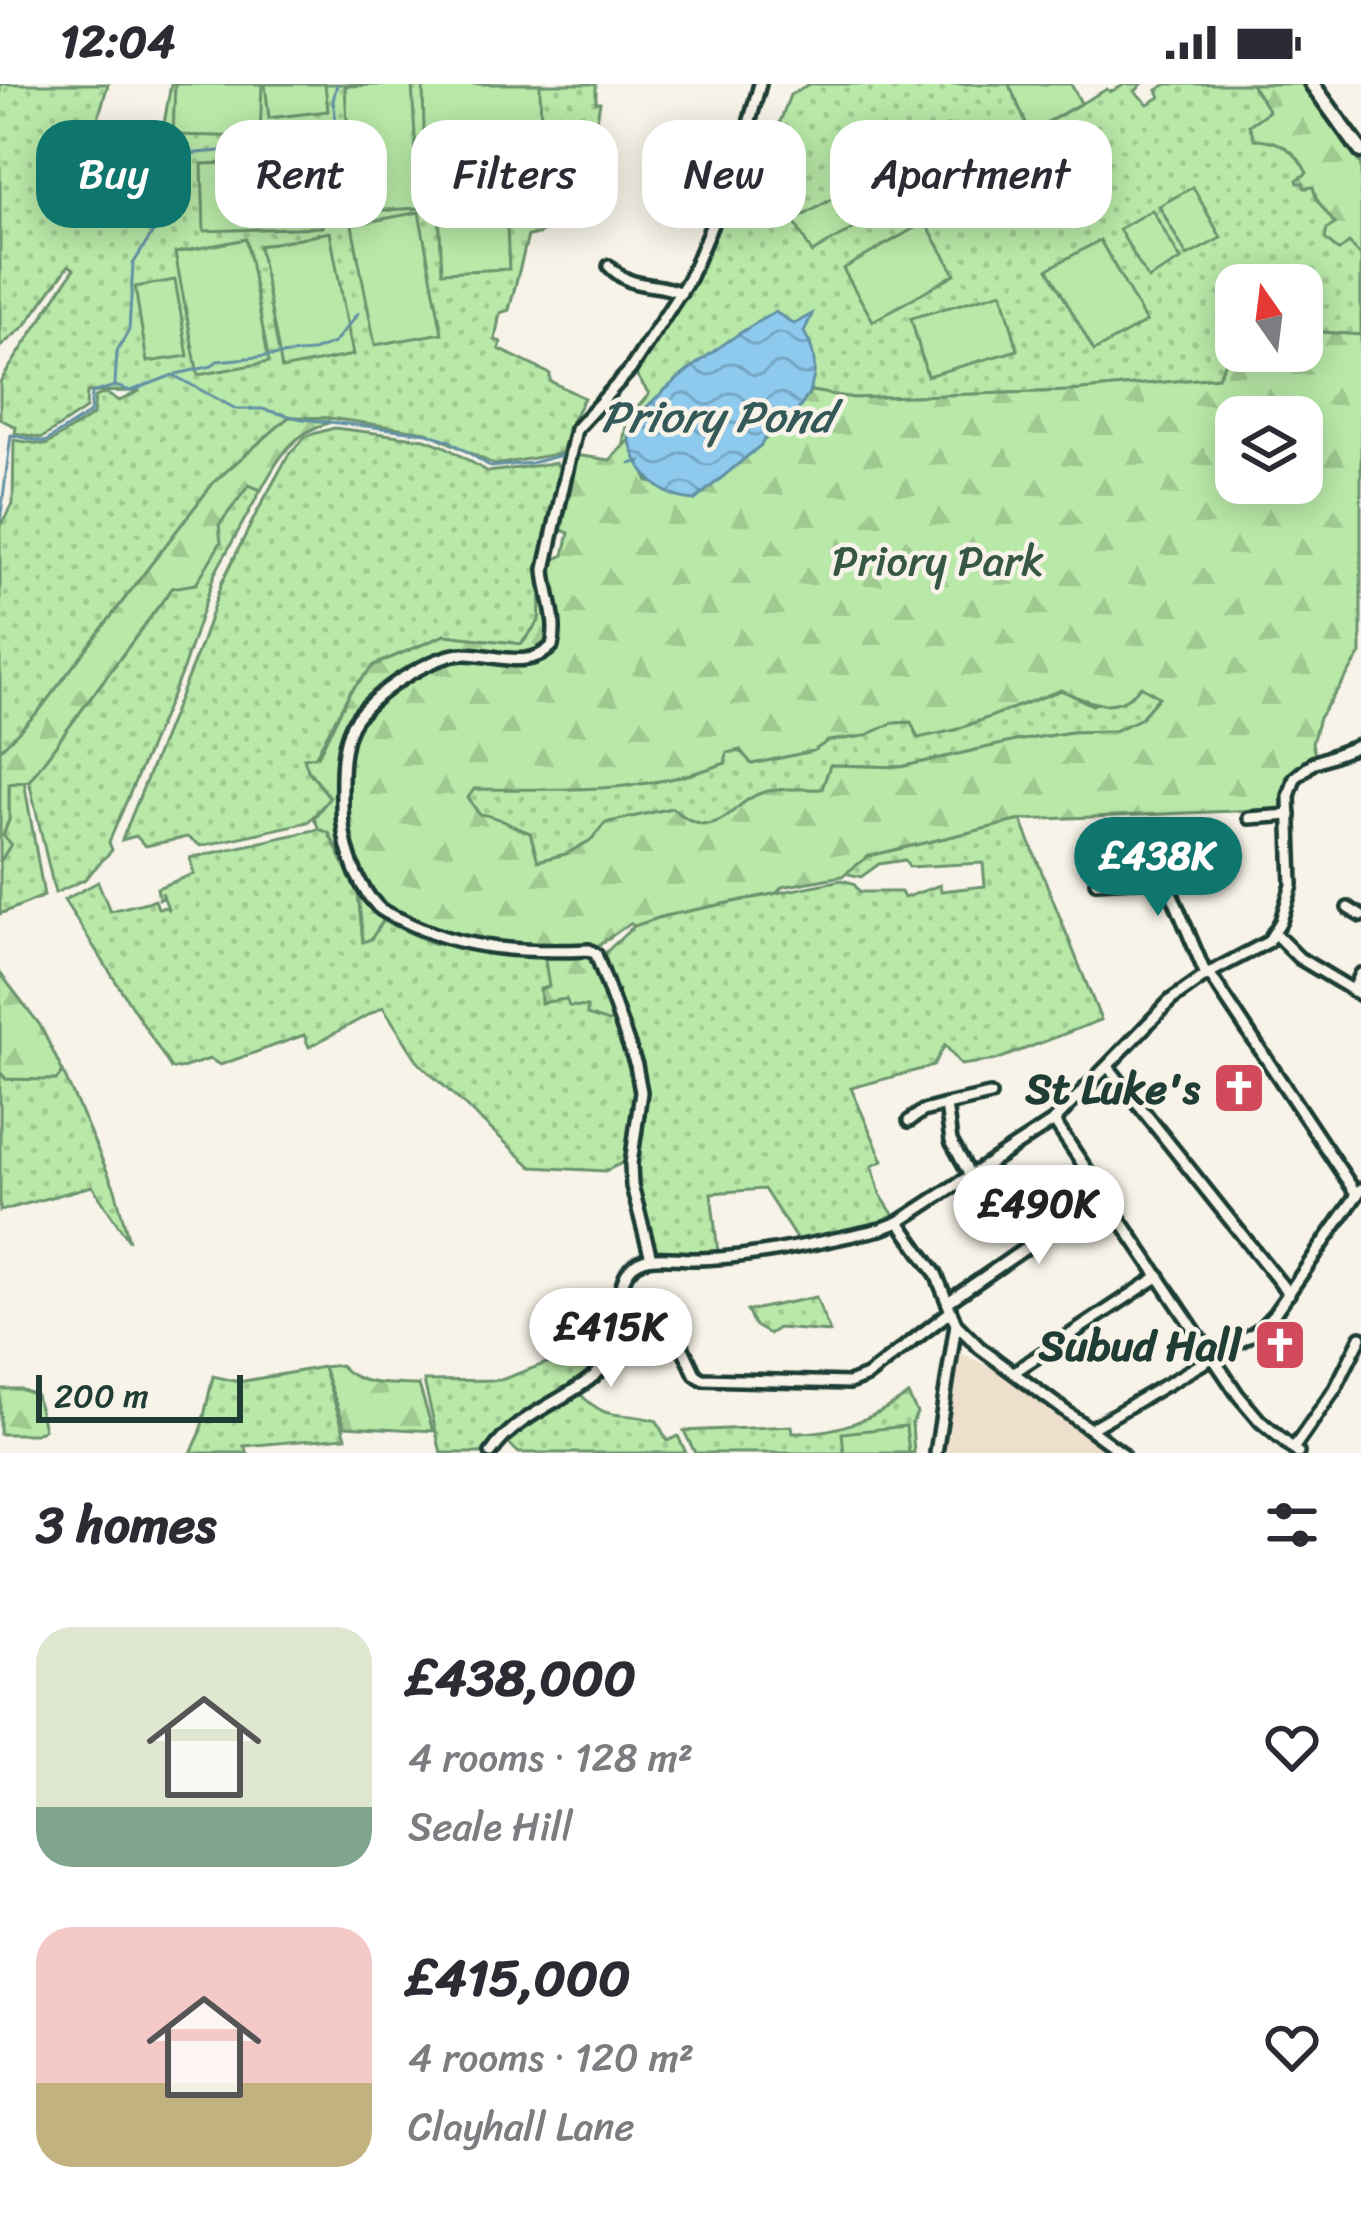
<!DOCTYPE html>
<meta charset="utf-8">
<style>
:root{--surface:#fff;--page:#f7f7f7;--text:#2b2b33;--muted:#7c7c81;--accent:#0f766e}
body{margin:0;font-family:Sriracha,sans-serif;background:var(--page);color:var(--text);height:100vh;display:flex;flex-direction:column;font-size:45px;white-space:nowrap}
*{box-sizing:border-box;margin:0}
p{font-size:39px;color:var(--muted)}
.icon{flex:none;width:66px;height:66px;fill:none;stroke:currentColor;stroke-width:2;stroke-linecap:round;stroke-linejoin:round}
.map{position:relative;height:1369px;overflow:hidden}
.sheet{display:flex;flex-direction:column;background:var(--surface);flex:1}
.sheet>*{flex:none}
.top-card{position:absolute;left:36px;top:36px;width:1290px;height:108px;display:flex;gap:24px}
.needle{width:78px;rotate:346deg}
.tools{position:absolute;left:1215px;top:180px;display:grid;gap:24px}
.tools a{display:grid;place-items:center;width:108px;height:108px;border-radius:24px;background:var(--surface);box-shadow:0 6px 30px #0003;font-size:60px}
.scale{position:absolute;left:36px;bottom:30px;width:207px;box-sizing:border-box;padding-left:12px;border:6px solid #1f3d34;border-top:0;font-size:33px;line-height:42px;white-space:nowrap;color:#1f3d34;-webkit-text-stroke:9px #f7f3e8;paint-order:stroke}
.price{position:absolute;translate:-50% -102px;padding:0 27px;border-radius:42px;background:#fff;color:#222;font-size:39px;line-height:78px;filter:drop-shadow(0 3px 6px #0008)}
.price::after{content:'';position:absolute;left:50%;top:72px;width:36px;height:27px;margin-left:-18px;background:inherit;clip-path:polygon(0 0,100% 0,50% 100%)}
.price.on{background:var(--accent);color:#fff}
ul{padding:0;list-style:none}
li{display:flex;align-items:center;gap:36px;height:300px;padding:0 36px}
li span{display:grid;place-items:center;flex:none;width:336px;height:240px;border-radius:36px;color:#555}
li>.icon{margin-inline-start:auto}
span .icon{width:144px;height:144px;fill:#fffc;stroke-width:1}
li b{font-size:51px}
h2{display:flex;justify-content:space-between;align-items:center;height:144px;padding:0 36px;font-size:51px}
.chip{padding:0 42px;border-radius:36px;background:var(--surface);box-shadow:0 6px 30px #0003;font-size:42px;line-height:108px}
.chip.on{background:var(--accent);color:#fff}
.status{display:flex;justify-content:space-between;align-items:center;height:84px;padding:0 60px;background:var(--surface);direction:ltr}
.status svg{height:33px;fill:currentColor}
.map>svg:first-child{display:block}
.built{fill:#eddfcb}
.green{fill:url(#green-dots);stroke:#6c936e;stroke-width:3}
.forest{fill:url(#forest-firs);stroke:#6c936e;stroke-width:3;fill-rule:evenodd}
.pitch{fill:#b9e9a8;stroke:#6c936e;stroke-width:3}
.water{fill:url(#water-waves);stroke:#6291a4;stroke-width:3}
.lines{fill:none;stroke-linecap:round;stroke-linejoin:round}
.stream{stroke:#6291a4;stroke-width:3}
.minor-casing{stroke:#1f3d34;stroke-width:18}
.major-casing{stroke:#1f3d34;stroke-width:21}
.minor{stroke:#f7f3e8;stroke-width:9}
.major{stroke:#f7f3e8;stroke-width:12}
.labels{text-anchor:middle;stroke-width:9;stroke-linejoin:round;paint-order:stroke}
.park-label{font-size:42px;fill:#365745;stroke:#f7f3e8}
.poi-label{font-size:42px;font-weight:bold;fill:#1f3d34;stroke:#f7f3e8;text-anchor:end}
.water-label{font-size:45px;font-style:italic;fill:#355959;stroke:#f7f3e8}
</style>
<div class="status"><b>12:04</b><svg viewBox="0 0 49 12"><path d="M0 12V9h3v3zM5 12V6h3v6zM10 12V3h3v9zM15 12V0h3v12zM26 1h20v11H26zM47 4h2v5h-2z"/></svg></div>
<div class="map">
<svg width="1361" height="1369" viewBox="0 0 1361 1369">
<defs>
<pattern id="green-dots" width="8" height="8" patternUnits="userSpaceOnUse" patternTransform="scale(3)"><rect width="8" height="8" fill="#b9e9a8"/><path d="M2 2h.1M6 6h.1" fill="none" stroke="#9fc991" stroke-width="1.8" stroke-linecap="round"/></pattern>
<pattern id="forest-firs" width="22" height="20" patternUnits="userSpaceOnUse" patternTransform="scale(3)"><rect width="22" height="20" fill="#b9e9a8"/><path d="M5 1l3.5 6h-7zM16 11l3.5 6h-7z" fill="#9fc991"/></pattern>
<pattern id="water-waves" width="16" height="10" patternUnits="userSpaceOnUse" patternTransform="scale(3)"><rect width="16" height="10" fill="#8ec9ee"/><path d="M0 5q4-4 8 0t8 0" fill="none" stroke="#73a4c2"/></pattern>
</defs>
<rect width="100%" height="100%" fill="#f7f3e8"/>
<filter id="ink" filterUnits="userSpaceOnUse"><feTurbulence type="fractalNoise" baseFrequency=".00833" numOctaves="2"/><feDisplacementMap in="SourceGraphic" scale="24" xChannelSelector="R" yChannelSelector="G"/><feConvolveMatrix kernelMatrix="1 2 1 2 8 2 1 2 1" color-interpolation-filters="sRGB"/></filter>
<g filter="url(#ink)">
<path class="built" d="M 963,1270 L 1019,1297 L 1113,1369 L 939,1369 L 949,1298 L 955,1278 Z"/>
<g class="green">
<path d="M 0,0 L 108,0 L 77,107 L 157,133 L 162,125 L 171,69 L 163,45 L 171,0 L 596,0 L 596,18 L 600,18 L 581,123 L 539,150 L 528,152 L 509,226 L 500,229 L 495,256 L 501,258 L 499,265 L 550,290 L 550,297 L 584,314 L 570,341 L 562,369 L 495,381 L 427,348 L 329,334 L 289,333 L 214,398 L 39,627 L 0,666 L 0,442 L 13,420 L 14,356 L 46,361 L 93,331 L 95,313 L 105,309 L 119,317 L 140,307 L 87,308 L 86,325 L 42,354 L 15,349 L 16,343 L 0,335 L 0,298 L 74,185 L 69,181 L 25,242 L 0,263 Z"/>
<path d="M 811,0 L 1009,0 L 1030,48 L 1107,5 L 1110,8 L 1126,0 L 1142,0 L 1135,8 L 1148,20 L 1160,13 L 1157,6 L 1167,0 L 1301,0 L 1361,81 L 1361,251 L 1321,248 L 1302,252 L 1302,201 L 1236,201 L 1236,266 L 1230,267 L 1219,293 L 1072,307 L 853,314 L 811,307 L 623,359 L 627,336 L 649,310 L 633,286 L 676,223 L 738,82 L 770,65 L 790,11 Z"/>
<path d="M 334,344 L 425,355 L 446,363 L 488,388 L 556,379 L 559,384 L 543,481 L 539,537 L 521,560 L 445,551 L 374,581 L 350,608 L 308,686 L 330,714 L 308,738 L 201,762 L 187,753 L 145,762 L 136,752 L 122,756 L 201,560 L 221,500 L 256,430 L 289,370 L 306,352 Z"/>
<path d="M 249,400 L 261,406 L 215,489 L 183,585 L 109,758 L 112,766 L 84,796 L 55,809 L 29,697 Z"/>
<path d="M 1141,602 L 1159,613 L 1140,635 L 1114,647 L 1072,648 L 1016,657 L 901,683 L 831,681 L 822,705 C 804,706 781,704 764,708 C 729,718 721,764 672,724 L 605,739 L 591,756 L 566,770 L 537,777 L 530,749 C 511,743 499,732 479,730 L 468,713 L 474,704 C 560,705 643,710 725,679 L 727,668 L 812,667 L 828,657 L 864,652 L 893,639 L 911,638 L 918,653 L 955,646 L 1061,606 L 1092,621 Z"/>
<path d="M 24,697 L 44,812 L 0,830 L 0,778 L 11,760 L 3,751 L 9,736 L 9,700 Z"/>
<path d="M 1021,736 L 1101,936 L 996,976 L 961,981 L 945,961 L 933,982 L 851,1004 L 883,1077 L 872,1082 L 880,1110 L 896,1135 L 797,1156 L 764,1105 L 711,1109 L 718,1168 L 658,1168 L 651,1158 L 635,1084 L 645,1007 L 602,872 L 634,842 L 664,832 L 842,796 L 853,799 L 860,808 L 901,808 L 904,814 L 940,801 L 941,807 L 985,802 L 983,779 L 909,783 L 905,776 L 879,780 L 861,793 L 845,789 L 868,772 Z"/>
<path d="M 319,745 L 328,748 L 358,808 L 363,857 L 371,855 L 383,836 C 424,857 472,866 518,871 C 544,874 567,865 592,876 L 609,914 L 635,1006 L 629,1076 L 605,1087 L 532,1083 L 419,979 L 383,923 L 309,963 L 304,951 L 220,981 L 210,975 L 179,985 L 171,984 L 64,816 L 98,798 L 110,827 L 155,816 L 158,824 L 167,823 L 169,827 L 162,809 L 164,814 L 159,815 L 157,804 L 194,790 L 190,774 Z"/>
<path d="M 0,988 L 6,995 L 56,996 L 63,988 L 115,1105 L 129,1157 L 92,1102 L 0,1127 Z"/>
<path d="M 816,1213 L 830,1248 L 778,1244 L 769,1250 L 755,1242 L 747,1227 Z"/>
<path d="M 614,1254 C 597,1291 565,1302 532,1322 C 512,1334 497,1352 481,1369 L 441,1369 L 424,1297 L 501,1296 Z"/>
<path d="M 323,1283 L 346,1353 L 244,1362 L 248,1369 L 191,1369 L 200,1350 L 213,1292 L 239,1298 Z"/>
<path d="M 578,1308 C 610,1341 618,1325 657,1337 L 667,1357 L 678,1352 L 686,1369 L 519,1369 L 505,1356 Z"/>
<path d="M 908,1311 L 917,1329 L 912,1339 L 914,1369 L 695,1369 L 684,1347 L 792,1342 L 793,1349 C 836,1350 872,1335 908,1311 Z"/>
</g>
<g class="forest">
<path d="M 1251,0 L 1301,0 L 1361,81 L 1361,172 L 1349,159 L 1339,167 L 1325,155 L 1327,145 L 1335,140 L 1317,116 L 1313,103 L 1305,104 L 1303,99 L 1298,99 L 1297,96 L 1307,89 C 1296,66 1280,56 1255,55 L 1249,41 L 1269,27 Z"/>
<path d="M 1321,248 L 1361,251 L 1361,570 L 1319,634 L 1312,659 L 1315,671 L 1286,693 L 1281,725 L 1021,736 L 869,772 L 842,792 L 782,803 L 777,809 L 664,832 L 634,842 L 630,839 L 596,863 L 526,866 L 442,849 L 435,860 L 383,837 L 371,855 L 363,858 L 358,808 L 329,749 L 319,745 L 314,734 L 330,713 L 308,686 L 304,674 L 318,672 L 350,608 L 374,581 L 445,551 L 522,560 L 539,537 L 543,481 L 564,471 L 569,449 L 559,445 L 574,371 L 610,376 L 629,356 L 648,397 L 695,416 C 734,379 778,350 811,307 L 853,314 L 1072,307 L 1218,293 L 1230,267 L 1302,267 L 1302,252 ZM 1236,333 L 1302,333 L 1302,399 L 1236,399 ZM 1141,602 L 1159,613 L 1140,635 L 1114,647 L 1072,648 L 1016,657 L 901,683 L 830,681 L 822,705 C 804,706 781,703 764,708 C 729,718 720,764 672,724 L 605,739 L 591,756 L 566,770 L 538,777 L 530,749 C 511,743 499,732 479,730 L 468,714 L 474,705 C 563,705 640,711 725,679 L 727,669 L 740,666 L 752,680 L 813,667 L 828,657 L 864,652 L 893,639 L 911,638 L 918,654 L 955,646 L 1061,606 C 1089,619 1118,631 1141,602 Z"/>
<path d="M 289,333 L 329,334 L 328,339 C 291,350 279,374 261,406 L 249,401 L 219,441 L 221,458 L 196,500 L 172,504 L 29,697 L 9,700 L 9,736 L 3,751 L 11,760 L 0,778 L 0,666 L 39,627 L 214,398 Z"/>
<path d="M 576,869 L 592,876 L 615,936 L 608,938 L 587,931 L 587,923 L 569,922 L 566,915 L 541,919 L 540,905 L 549,903 L 544,870 Z"/>
<path d="M 0,889 L 40,941 L 63,988 L 56,996 L 6,995 L 0,988 Z"/>
<path d="M 340,1281 C 359,1303 391,1300 419,1301 L 433,1347 L 345,1342 L 323,1283 Z"/>
<path d="M 0,1305 L 20,1305 L 36,1311 L 44,1345 L 35,1350 L 0,1350 Z"/>
</g>
<g class="pitch">
<path d="M 175,0 L 262,0 L 260,53 L 173,51 Z"/>
<path d="M 265,0 L 325,0 L 328,27 L 269,34 Z"/>
<path d="M 412,0 L 419,124 L 352,128 L 345,2 Z"/>
<path d="M 423,0 L 540,0 L 541,48 L 424,50 Z"/>
<path d="M 1009,0 L 1071,0 L 1081,19 L 1030,48 Z"/>
<path d="M 947,42 L 970,83 L 903,121 L 879,80 Z"/>
<path d="M 503,62 L 509,185 L 442,188 L 436,65 Z"/>
<path d="M 320,76 L 322,143 L 204,147 L 202,80 Z"/>
<path d="M 1193,103 L 1221,154 L 1187,172 L 1159,122 Z"/>
<path d="M 842,109 L 860,141 L 812,169 L 794,137 Z"/>
<path d="M 1152,126 L 1181,176 L 1148,195 L 1119,145 Z"/>
<path d="M 419,128 L 442,249 L 375,261 L 352,141 Z"/>
<path d="M 925,138 L 955,190 L 873,237 L 843,185 Z"/>
<path d="M 330,148 L 353,271 L 282,285 L 259,162 Z"/>
<path d="M 246,155 L 269,278 L 198,291 L 175,169 Z"/>
<path d="M 1100,156 L 1146,238 L 1094,267 L 1048,185 Z"/>
<path d="M 175,196 L 188,272 L 147,278 L 135,203 Z"/>
<path d="M 1002,208 L 1018,266 L 927,292 L 911,234 Z"/>
<path d="M 906,1342 L 909,1369 L 844,1369 L 842,1349 Z"/>
</g>
<path class="water" d="M 775,228 L 794,240 L 812,230 L 804,248 C 823,280 815,310 789,336 C 779,346 767,347 761,361 L 695,416 C 657,414 632,383 628,345 C 657,305 731,252 775,228 Z"/>
<g class="lines">
<g class="stream">
<path d="M 176,290 L 212,282 L 217,277 L 310,268 L 334,259 L 358,229"/>
<path d="M 115,300 L 117,267 L 129,246 L 133,180 L 164,131 L 176,71 L 339,56 L 333,17 L 337,0"/>
<path d="M 630,380 L 641,377"/>
<path d="M 0,438 L 11,351 L 45,358 L 90,329 L 92,309 L 115,302 L 131,307 L 173,291 L 236,325 L 262,325 L 302,335 L 427,349 L 450,357 L 491,383 L 531,379 L 562,371"/>
</g>
<g class="minor-casing">
<g id="minor">
<path d="M 609,182 C 634,208 652,196 681,209"/>
<path d="M 1249,734 L 1290,731"/>
<path d="M 1096,798 L 1149,795 L 1168,801 L 1206,891"/>
<path d="M 1164,798 L 1172,781 L 1168,744"/>
<path d="M 1348,824 L 1361,832"/>
<path d="M 1275,850 L 1299,874 L 1361,911"/>
<path d="M 1209,889 L 1357,1111"/>
<path d="M 1353,907 L 1361,890"/>
<path d="M 1109,984 L 1289,1210"/>
<path d="M 909,1037 L 923,1027 L 946,1021"/>
<path d="M 1054,1037 L 1238,1311 L 1260,1337 L 1298,1369"/>
<path d="M 970,1091 L 951,1057 L 946,1021 L 990,1011"/>
<path d="M 899,1138 L 936,1190 L 956,1240 L 980,1264 L 1122,1369"/>
<path d="M 651,1174 L 632,1102 L 631,1080 L 641,1008 L 636,981 L 596,870 L 589,866 C 525,869 461,866 402,836 C 395,833 384,829 378,823 C 353,797 342,757 342,722 C 342,696 340,665 352,641 C 367,613 433,569 465,570 C 495,570 528,587 552,562 C 559,537 546,510 545,485 L 576,345 L 630,286 L 689,195 L 739,76 L 760,0"/>
<path d="M 948,1218 L 1104,1110"/>
<path d="M 623,1254 L 673,1243 L 695,1290 L 702,1295 L 849,1299 L 867,1292 L 950,1228"/>
<path d="M 1014,1288 L 1159,1192"/>
<path d="M 1090,1345 L 1258,1247 L 1274,1230 L 1361,1105"/>
<path d="M 1293,1365 L 1335,1305 L 1361,1253"/>
<path d="M 491,1369 C 519,1327 573,1316 607,1280 C 635,1248 609,1210 630,1185 C 644,1168 671,1175 691,1175 C 752,1175 821,1158 881,1145 L 899,1138 L 1054,1037 L 1171,916 L 1209,889 L 1268,858 L 1281,837 L 1292,801 L 1289,712 L 1295,694 L 1313,679 L 1361,661"/>
<path d="M 936,1369 L 956,1240"/>
</g>
</g>
<g class="major-casing">
<path id="major" d="M 1312,0 L 1361,67"/>
</g>
<use href="#minor" class="minor"/>
<use href="#major" class="major"/>
</g>
</g>
<defs>
<g id="church-square" transform="scale(2.7)"><rect x="-9" y="-9" width="18" height="18" rx="4" fill="#d1495b" stroke="#f7f3e8"/><path d="M-1.2-6h2.4v3.5h3.3v2.4h-3.3V6h-2.4V-.1h-3.3v-2.4h3.3Z" fill="#fff"/></g>
</defs>
<g fill-rule="evenodd">
<use href="#church-square" x="1239" y="1004"/>
<use href="#church-square" x="1280" y="1261"/>
</g>
<g class="labels">
<g class="park-label">
<text x="938" y="491">Priory Park</text>
</g>
<g class="poi-label">
<text x="1200" y="1019">St Luke's</text>
<text x="1241" y="1276">Subud Hall</text>
</g>
<g class="water-label">
<text x="717" y="348">Priory Pond</text>
</g>
</g>
</svg>
<div class="tools">
<a><svg class="needle" viewBox="-14 -14 28 28"><path d="M0-13l5 13h-10z" fill="#e53935"/><path d="M0 13l5-13h-10z" fill="#7c7c81"/></svg></a>
<a><svg class="icon" aria-label="layers" viewBox="0 0 24 24"><path d="M12 4l9 5-9 5-9-5zM3 14l9 5 9-5"/></svg></a>
</div>
<div class="scale">200 m</div>
<b class="price on" style="left:1158px;top:835px">£438K</b>
<b class="price" style="left:1039px;top:1183px">£490K</b>
<b class="price" style="left:611px;top:1306px">£415K</b>
<div class="top-card">
<a class="chip on">Buy</a>
<a class="chip">Rent</a>
<a class="chip">Filters</a>
<a class="chip">New</a>
<a class="chip">Apartment</a>
</div>
</div>
<section class="sheet">
<h2>3 homes<svg class="icon" aria-label="filters" viewBox="0 0 24 24"><path d="M4 7h16M4 17h16"/><circle cx="9" cy="7" r="2"/><circle cx="15" cy="17" r="2"/></svg></h2>
<ul>
<li><span style="background:linear-gradient(#dfe7d0 75%,#7fa58c 0)"><svg class="icon" aria-label="home" viewBox="0 0 24 24"><path d="M3 11l9-7 9 7M6 9v11h12V9"/></svg></span><div><b>£438,000</b><p>4 rooms · 128 m²</p><p>Seale Hill</p></div><svg class="icon" aria-label="heart" viewBox="0 0 24 24"><path d="M12 20l-8-8c-3-5 5-10 8-4 3-6 11-1 8 4z"/></svg></li>
<li><span style="background:linear-gradient(#f6c9c9 65%,#c2b280 0)"><svg class="icon" aria-label="home" viewBox="0 0 24 24"><path d="M3 11l9-7 9 7M6 9v11h12V9"/></svg></span><div><b>£415,000</b><p>4 rooms · 120 m²</p><p>Clayhall Lane</p></div><svg class="icon" aria-label="heart" viewBox="0 0 24 24"><path d="M12 20l-8-8c-3-5 5-10 8-4 3-6 11-1 8 4z"/></svg></li>
</ul>
</section>
